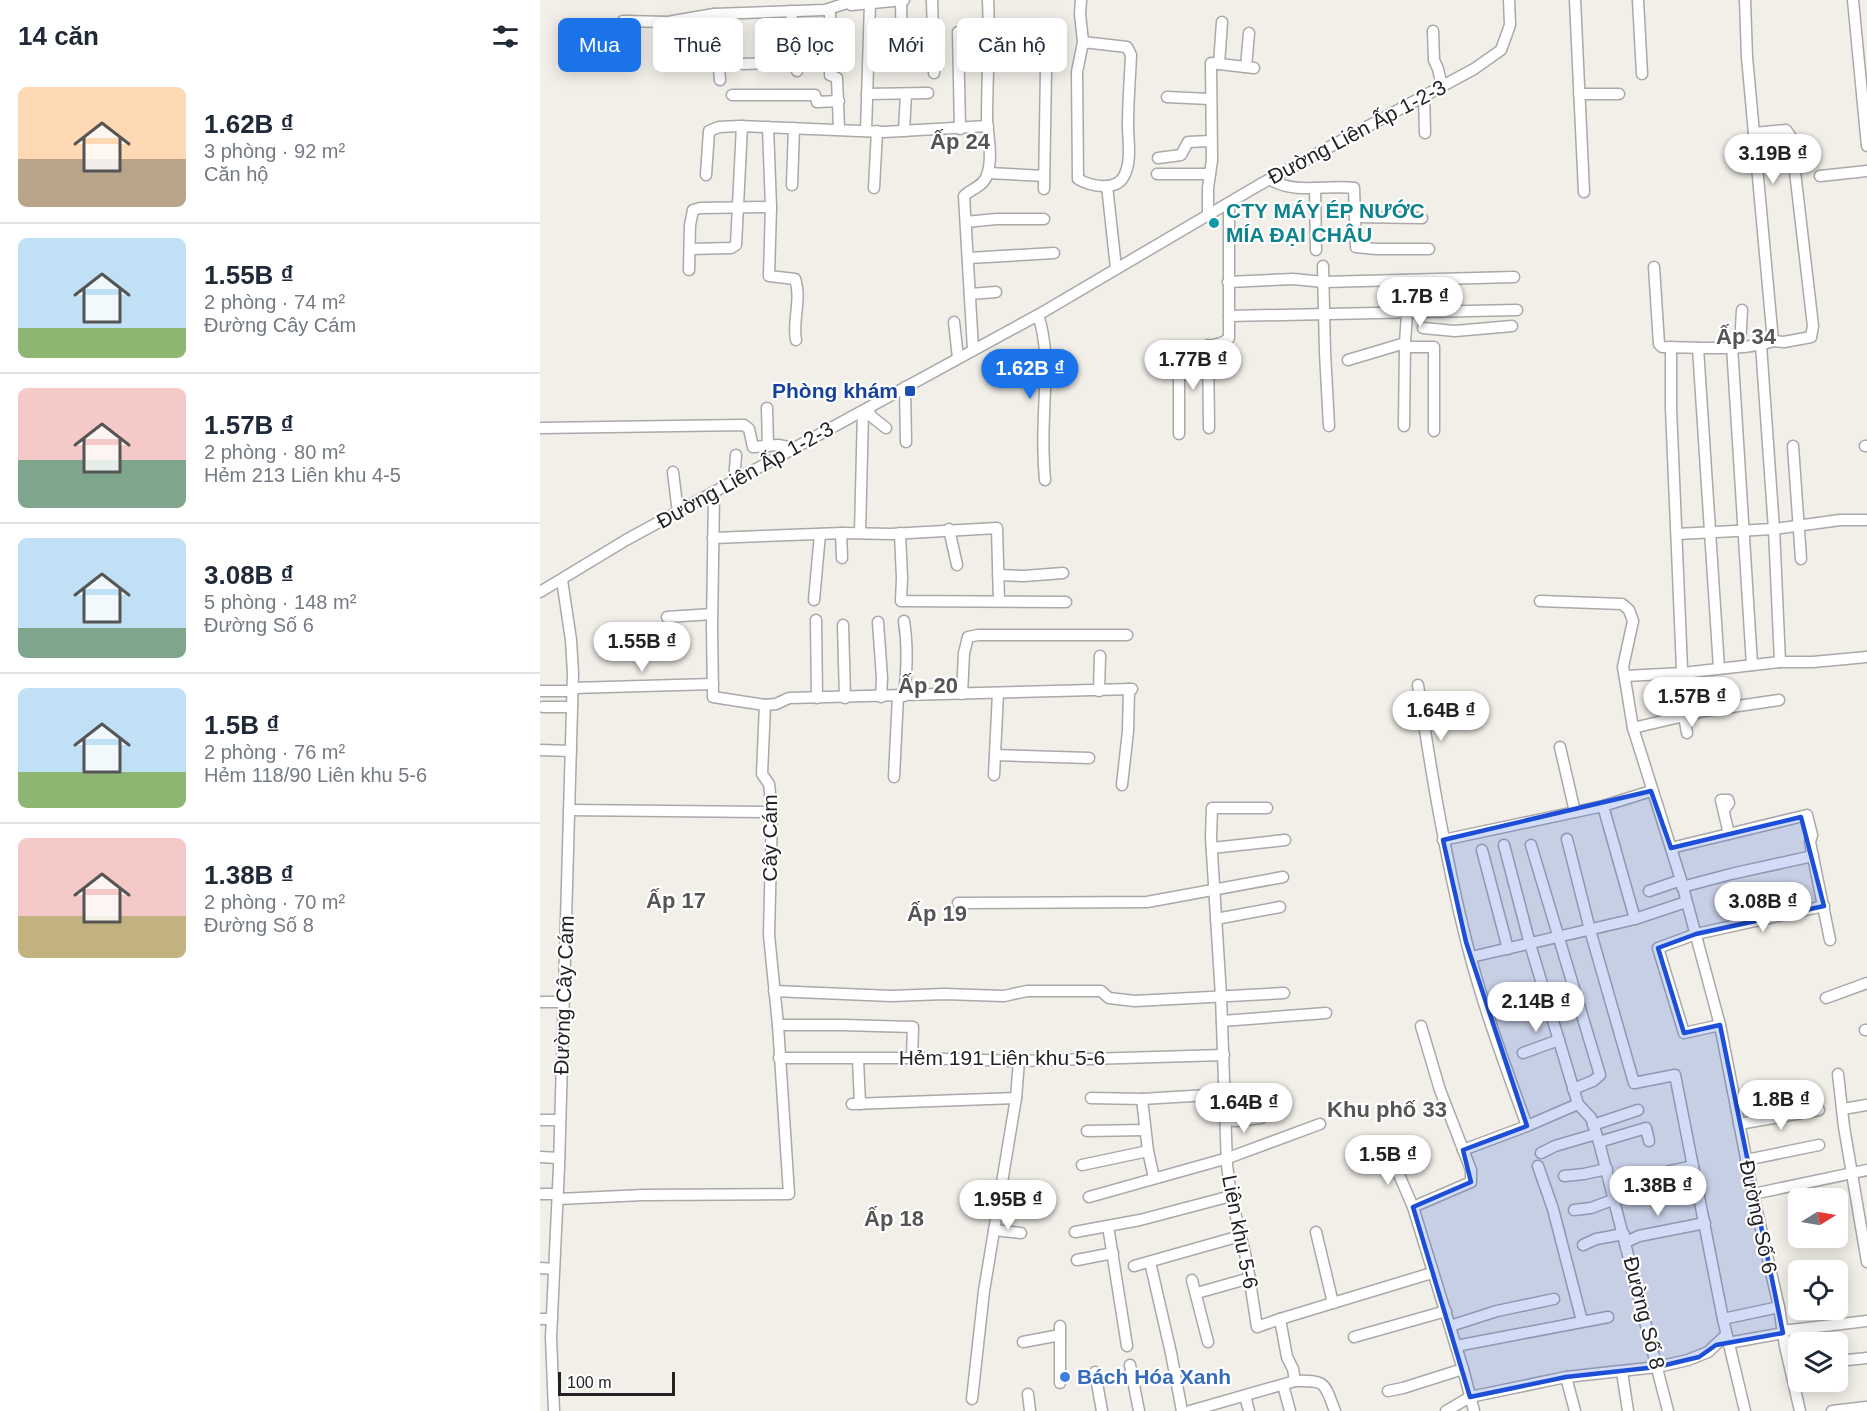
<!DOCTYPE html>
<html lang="vi">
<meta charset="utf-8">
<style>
:root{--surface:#fff;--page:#f6f6f7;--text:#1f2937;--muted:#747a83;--line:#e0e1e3;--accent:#1a73e8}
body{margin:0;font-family:Arial,sans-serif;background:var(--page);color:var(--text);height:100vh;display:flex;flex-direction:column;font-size:22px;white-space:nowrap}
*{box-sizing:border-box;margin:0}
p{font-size:20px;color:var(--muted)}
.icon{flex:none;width:33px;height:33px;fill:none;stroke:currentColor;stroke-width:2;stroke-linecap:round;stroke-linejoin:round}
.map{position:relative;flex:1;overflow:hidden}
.panel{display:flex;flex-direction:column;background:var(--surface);width:540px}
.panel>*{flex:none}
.guide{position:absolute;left:18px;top:18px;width:570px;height:54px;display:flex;gap:12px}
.needle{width:39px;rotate:79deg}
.fabs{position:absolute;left:1248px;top:1188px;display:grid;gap:12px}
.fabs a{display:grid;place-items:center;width:60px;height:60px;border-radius:9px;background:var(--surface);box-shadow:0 3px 15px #0003;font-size:30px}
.scale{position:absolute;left:18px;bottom:15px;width:117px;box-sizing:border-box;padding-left:6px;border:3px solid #222;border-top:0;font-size:16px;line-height:21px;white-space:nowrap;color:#222;-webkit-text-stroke:4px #fff;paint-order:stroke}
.price{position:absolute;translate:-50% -51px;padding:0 14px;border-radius:21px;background:#fff;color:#222;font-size:20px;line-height:39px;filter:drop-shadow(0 2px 3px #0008)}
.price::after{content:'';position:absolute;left:50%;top:36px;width:18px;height:14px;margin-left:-9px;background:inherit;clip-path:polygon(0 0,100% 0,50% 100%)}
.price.current{background:var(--accent);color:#fff}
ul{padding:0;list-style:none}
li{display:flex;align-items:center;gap:18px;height:150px;padding:0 18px}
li+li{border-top:2px solid var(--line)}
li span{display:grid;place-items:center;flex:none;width:168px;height:120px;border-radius:9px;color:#555}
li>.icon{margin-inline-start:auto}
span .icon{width:72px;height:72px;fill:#fffc;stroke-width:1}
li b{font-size:26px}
h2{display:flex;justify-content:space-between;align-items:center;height:72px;padding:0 18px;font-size:26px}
.tag{padding:0 21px;border-radius:9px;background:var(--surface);box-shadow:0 3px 15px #0003;font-size:21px;line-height:54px}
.tag.current{background:var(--accent);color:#fff}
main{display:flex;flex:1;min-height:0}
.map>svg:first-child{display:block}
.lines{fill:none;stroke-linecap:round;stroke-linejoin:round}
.minor-casing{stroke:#a9a9a9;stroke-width:13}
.minor{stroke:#fff;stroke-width:10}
.marked{fill:#1d4ed8;fill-opacity:0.2;stroke:#1d4ed8;stroke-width:4.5;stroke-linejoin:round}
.culture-dot{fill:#0f9aa8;stroke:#fff;stroke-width:2}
.transit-dot{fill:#1a4fb4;stroke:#fff;stroke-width:2}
.shop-dot{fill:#3f7fe0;stroke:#fff;stroke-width:2}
.labels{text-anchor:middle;stroke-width:4.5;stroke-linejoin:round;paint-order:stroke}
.street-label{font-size:21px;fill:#222;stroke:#fff}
.culture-label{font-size:21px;font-weight:bold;fill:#0d838f;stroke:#fff;text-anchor:start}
.transit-label{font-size:21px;font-weight:bold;fill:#164399;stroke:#fff;text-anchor:end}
.shop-label{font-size:21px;font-weight:bold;fill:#366cbe;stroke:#fff;text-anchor:start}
.neighbourhood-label{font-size:22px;font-weight:bold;fill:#555;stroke:#fff}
</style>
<main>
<section class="panel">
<h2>14 căn<svg class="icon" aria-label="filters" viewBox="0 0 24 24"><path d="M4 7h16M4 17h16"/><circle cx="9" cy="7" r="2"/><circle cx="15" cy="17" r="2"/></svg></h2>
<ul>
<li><span style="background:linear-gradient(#ffd9b3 60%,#b9a48a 0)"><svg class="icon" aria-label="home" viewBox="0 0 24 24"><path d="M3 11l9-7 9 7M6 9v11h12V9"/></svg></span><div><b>1.62B ₫</b><p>3 phòng · 92 m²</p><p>Căn hộ</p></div></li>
<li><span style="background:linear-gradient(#bfe0f5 75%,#8fb573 0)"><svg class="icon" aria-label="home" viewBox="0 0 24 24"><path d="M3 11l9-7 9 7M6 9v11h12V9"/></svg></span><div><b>1.55B ₫</b><p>2 phòng · 74 m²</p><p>Đường Cây Cám</p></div></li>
<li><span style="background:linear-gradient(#f6c9c9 60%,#7fa58c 0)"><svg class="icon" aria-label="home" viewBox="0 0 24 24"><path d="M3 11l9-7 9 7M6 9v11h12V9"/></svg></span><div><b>1.57B ₫</b><p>2 phòng · 80 m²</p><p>Hẻm 213 Liên khu 4-5</p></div></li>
<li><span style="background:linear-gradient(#bfe0f5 75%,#7fa58c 0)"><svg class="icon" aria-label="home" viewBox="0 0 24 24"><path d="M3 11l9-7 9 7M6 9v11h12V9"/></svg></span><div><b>3.08B ₫</b><p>5 phòng · 148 m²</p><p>Đường Số 6</p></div></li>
<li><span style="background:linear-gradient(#bfe0f5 70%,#8fb573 0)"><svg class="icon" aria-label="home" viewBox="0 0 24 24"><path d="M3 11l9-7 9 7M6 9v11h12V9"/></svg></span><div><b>1.5B ₫</b><p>2 phòng · 76 m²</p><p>Hẻm 118/90 Liên khu 5-6</p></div></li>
<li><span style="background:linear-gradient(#f6c9c9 65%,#c2b280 0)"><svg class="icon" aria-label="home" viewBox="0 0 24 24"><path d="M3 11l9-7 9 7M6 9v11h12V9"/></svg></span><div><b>1.38B ₫</b><p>2 phòng · 70 m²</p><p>Đường Số 8</p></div></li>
</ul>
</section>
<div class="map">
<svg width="1327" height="1411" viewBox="0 0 1327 1411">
<rect width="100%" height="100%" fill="#f2efe9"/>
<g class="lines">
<g class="minor-casing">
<g id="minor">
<path d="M 306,0 L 311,5 L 364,0"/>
<path d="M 361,0 L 362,62"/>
<path d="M 392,0 L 394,73"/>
<path d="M 541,0 L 540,14 L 543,42 L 537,72 L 538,179 C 550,186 576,192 584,176 C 592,161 588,141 588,125 C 588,102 590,78 591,55 L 587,47 L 543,42"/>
<path d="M 1035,0 L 1044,192"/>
<path d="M 1098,0 L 1102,74"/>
<path d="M 1313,0 L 1327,146"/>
<path d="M 290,9 L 290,75 L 297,78 L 299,129"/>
<path d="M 251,11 L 257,71"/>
<path d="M 174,14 L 180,80"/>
<path d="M 83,21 L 128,22 L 174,14 L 285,10 L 307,3"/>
<path d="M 893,31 L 894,60 L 898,69 L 902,86"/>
<path d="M 418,32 L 420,129"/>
<path d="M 89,43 L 90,21"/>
<path d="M 203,64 L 256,62"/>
<path d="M 679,64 L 682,22"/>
<path d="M 706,67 L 709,33"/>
<path d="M 327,94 L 388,93"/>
<path d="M 1039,94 L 1079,94"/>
<path d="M 192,95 L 275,95 L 277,102 L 299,101"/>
<path d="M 884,96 L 885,133"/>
<path d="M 627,97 L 670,99"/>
<path d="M 228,127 L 231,207 L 229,276 L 255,279 C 262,299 252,321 256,340"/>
<path d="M 326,131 L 330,3"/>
<path d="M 364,131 L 366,94"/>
<path d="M 1214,133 L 1246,130 L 1251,137 L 1273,326 L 1271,337 L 1244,342 L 1233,341"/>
<path d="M 618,158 L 641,155 L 648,142 L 671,141"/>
<path d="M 448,173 L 504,176"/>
<path d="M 617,174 L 670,174"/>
<path d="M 166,175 L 169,131 L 179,127 L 200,126 L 344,132 L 448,126"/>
<path d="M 1280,176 L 1327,171"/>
<path d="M 731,180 C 757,195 787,184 814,188 L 816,247 L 836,249 L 889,249"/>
<path d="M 252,185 L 254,128"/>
<path d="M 567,186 L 576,268"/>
<path d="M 334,188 L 337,131"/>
<path d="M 775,188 L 776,250"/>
<path d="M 504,189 L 506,70"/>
<path d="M 668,216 L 668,188 L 672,160 L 671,63 L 714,68"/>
<path d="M 816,217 L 882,218"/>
<path d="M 426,222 L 456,219 L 504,219"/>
<path d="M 150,249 L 191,248 L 196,245 L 202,126"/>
<path d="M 429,258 L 514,253"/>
<path d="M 783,266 L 785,353 L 789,426"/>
<path d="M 1114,267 L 1119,344 L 1122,347 C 1155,347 1202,352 1233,341 L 1207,57 L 1205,0"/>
<path d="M 149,270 L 150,225 L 153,210 L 160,208 L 231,207"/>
<path d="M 688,282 L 753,279 L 784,282 L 974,277"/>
<path d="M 430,294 L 456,292"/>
<path d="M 498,315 C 509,347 505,381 504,414 C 503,436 503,458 505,480"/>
<path d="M 689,316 L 977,310"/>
<path d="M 414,322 L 418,358"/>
<path d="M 883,328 L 915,331 L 972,326"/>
<path d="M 668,345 L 669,428"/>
<path d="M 1221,345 L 1234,529 L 1240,662"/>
<path d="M 1192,346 L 1212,665"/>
<path d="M 1200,346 L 1202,310"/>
<path d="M 865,347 L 894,347 L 894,431"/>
<path d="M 1158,348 L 1179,668"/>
<path d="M 433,349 L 424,196 C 431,189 444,186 447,175 C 453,158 448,137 447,120 C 447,80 450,40 448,0"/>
<path d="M 622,357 L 622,348 C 638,347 678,350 689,338 L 689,203"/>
<path d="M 808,360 L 865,343 L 867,313"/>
<path d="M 365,387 L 366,442"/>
<path d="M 227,408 L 228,446"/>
<path d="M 327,409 L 332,417 L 346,428"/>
<path d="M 864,426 L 865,343"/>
<path d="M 0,428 L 204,425 L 209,429 L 213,447 L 238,445 L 254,448"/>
<path d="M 639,434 L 639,347"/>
<path d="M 1253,446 L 1261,559"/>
<path d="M 1325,446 L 1327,446"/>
<path d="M 133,472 L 138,513"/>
<path d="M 194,482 L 196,455"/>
<path d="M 409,529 L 417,565"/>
<path d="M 301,533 L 302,558"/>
<path d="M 320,533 L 323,411"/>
<path d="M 360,533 L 362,578 L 361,601 L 526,602"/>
<path d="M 1137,534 L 1234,529 L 1300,520 L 1327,520"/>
<path d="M 173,538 L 303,533 L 351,534 L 457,528 L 459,601"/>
<path d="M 458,575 L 484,576 L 523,573"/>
<path d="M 0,592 L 86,540 L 498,315 L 719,185 L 934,69 L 961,50 L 970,25 L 969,0"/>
<path d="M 274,600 L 280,534"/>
<path d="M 1000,601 L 1082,604 L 1089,610 L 1093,621 L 1083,667 L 1093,728 L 1141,880 L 1180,1025 L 1213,1194 L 1239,1307 L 1245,1346 L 1260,1411"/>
<path d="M 127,617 L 172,614"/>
<path d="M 276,620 L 277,698"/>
<path d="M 338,622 L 342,678 L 341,697"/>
<path d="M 303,625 L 305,698"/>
<path d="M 1085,676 L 1143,673 L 1240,662 L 1273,662 L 1327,657"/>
<path d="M 878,685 C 891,771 905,856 926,940 C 942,1004 965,1065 987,1126"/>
<path d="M 32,688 L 173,684"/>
<path d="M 0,691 L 32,691"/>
<path d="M 559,691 L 560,656"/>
<path d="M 422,694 L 424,653 L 428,637 L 438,635 L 587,635"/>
<path d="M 364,696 C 367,671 368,646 364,621"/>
<path d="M 225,705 L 236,704 L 249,698 L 592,689"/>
<path d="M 3,707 L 32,707"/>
<path d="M 1093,728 L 1144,716 L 1131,408 L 1131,347"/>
<path d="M 1147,733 L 1144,716 L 1164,711 L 1239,700"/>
<path d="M 1020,747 L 1035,812"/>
<path d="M 0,750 L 31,751"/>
<path d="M 455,755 L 549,758"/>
<path d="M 454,775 L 458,693"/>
<path d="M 354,777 L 358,696"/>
<path d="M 582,785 L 588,731 L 589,689"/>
<path d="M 1063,806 L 1095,919"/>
<path d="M 727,808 L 672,808 L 671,837 L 681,996 L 687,1165 L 691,1196 L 707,1262 L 717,1327 L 740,1319 L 747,1357 L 753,1369 L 755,1381 C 787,1380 784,1383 795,1411"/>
<path d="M 29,810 L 232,812"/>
<path d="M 1184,810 L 1189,803 L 1188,800 L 1181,800 L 1189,834"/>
<path d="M 1027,839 L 1050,930 L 1094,1083 L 1135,1075 L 1183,1319 L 1205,1411"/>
<path d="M 903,840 L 1063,806 L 1111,791"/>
<path d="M 964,845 L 990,944 L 1038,1104 L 1051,1118 L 1059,1142 L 1128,1411"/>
<path d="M 991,845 L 1060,1075 L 1053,1081 L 1033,1089"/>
<path d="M 672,848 L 745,840"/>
<path d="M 1131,848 L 1267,815 L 1272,835 L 1270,842 L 1290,940"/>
<path d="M 942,850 L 968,949"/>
<path d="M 1142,887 L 1191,874 L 1273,856"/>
<path d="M 1109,891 L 1141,880"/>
<path d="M 418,903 L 607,902 L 743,877"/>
<path d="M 676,919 L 740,907"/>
<path d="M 931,957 L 1095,919 L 1146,902"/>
<path d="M 234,991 L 351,996 L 404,994 L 464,996 L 487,991 L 561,991 L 569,998 L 595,1001 L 744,993"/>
<path d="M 1286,998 L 1327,983"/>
<path d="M 0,1002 L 23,1002"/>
<path d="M 682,1021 L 786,1013"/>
<path d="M 238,1025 L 302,1025 L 373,1027 L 372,1058"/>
<path d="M 1180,1025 L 1144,1033 L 1118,948 L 1156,934 L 1284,906"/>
<path d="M 1325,1030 L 1327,1030"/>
<path d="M 983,1053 L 1019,1040"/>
<path d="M 239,1058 L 372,1058 L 479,1061 L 684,1055"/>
<path d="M 318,1059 L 320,1104"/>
<path d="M 1298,1074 L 1304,1127 L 1327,1262"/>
<path d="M 551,1098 L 602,1099 L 685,1094"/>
<path d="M 602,1099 L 608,1151 L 614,1178"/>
<path d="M 312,1104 L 476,1098"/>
<path d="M 1303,1109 L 1327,1105"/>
<path d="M 0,1120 L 20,1120"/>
<path d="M 686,1120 L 696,1121 L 721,1118"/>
<path d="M 1199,1124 L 1279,1110"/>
<path d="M 1053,1125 L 1098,1110"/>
<path d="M 547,1131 L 605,1130"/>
<path d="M 1059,1142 L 1106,1128 L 1109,1141"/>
<path d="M 923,1150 L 987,1126 L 1038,1104"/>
<path d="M 1001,1153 L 1015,1146 L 1056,1134"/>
<path d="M 850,1154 L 873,1207 L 923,1369 L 934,1411"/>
<path d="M 0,1157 L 19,1158"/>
<path d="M 1206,1160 L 1279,1145"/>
<path d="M 542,1165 L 608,1151"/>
<path d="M 998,1166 L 1013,1209 L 1042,1321"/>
<path d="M 1024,1176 L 1044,1174 L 1067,1169"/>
<path d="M 1071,1184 L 1153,1166"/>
<path d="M 0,1194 L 17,1194"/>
<path d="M 1213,1194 L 1327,1170"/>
<path d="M 549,1197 L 688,1158 L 780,1124"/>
<path d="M 18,1199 L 103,1195 L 249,1194 L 238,1025 L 229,935 L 232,812 L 229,784 L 222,774 L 225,705 L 173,697 L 172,627 L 174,494"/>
<path d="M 873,1207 L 931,1182 L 931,1170 L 900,1090 L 881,1026"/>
<path d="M 1034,1210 L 1051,1208 L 1075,1199"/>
<path d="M 568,1226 L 587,1346"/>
<path d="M 454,1230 L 481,1233"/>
<path d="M 535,1232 L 600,1220 L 691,1196"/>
<path d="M 776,1232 L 793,1303"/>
<path d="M 1086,1242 L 1099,1236 L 1165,1223"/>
<path d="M 1043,1245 L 1056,1239 L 1084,1234"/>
<path d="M 537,1260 L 573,1253"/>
<path d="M 610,1262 L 631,1353 L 642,1411"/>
<path d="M 594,1266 L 700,1236"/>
<path d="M 0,1268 L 14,1269"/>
<path d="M 652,1280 L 668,1342"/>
<path d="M 657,1293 L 710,1278"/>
<path d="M 0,1319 L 12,1319"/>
<path d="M 740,1319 L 892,1273"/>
<path d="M 1183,1319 L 1239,1307"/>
<path d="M 910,1326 L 957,1311 L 1014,1299"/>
<path d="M 1242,1331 L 1327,1321"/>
<path d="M 814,1337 L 906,1311"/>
<path d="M 483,1342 L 520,1335"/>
<path d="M 1188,1343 L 1243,1333"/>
<path d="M 916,1346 L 1068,1317"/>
<path d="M 1298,1361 L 1327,1358"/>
<path d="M 590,1365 L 599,1411"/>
<path d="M 555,1372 L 562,1411"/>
<path d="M 1082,1372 L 1088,1411"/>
<path d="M 1026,1377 L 1035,1411"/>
<path d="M 520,1383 L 520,1326"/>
<path d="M 743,1385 L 750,1411"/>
<path d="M 848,1391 L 863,1388 L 923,1369"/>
<path d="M 488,1394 L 490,1411"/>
<path d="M 705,1396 L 709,1411"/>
<path d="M 432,1399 L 444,1291 L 476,1098 L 479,1061"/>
<path d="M 14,1411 L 11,1337 L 19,1167 L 33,673 L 31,640 L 22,580"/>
<path d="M 650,1411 L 755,1381"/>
<path d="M 906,1411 L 930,1397 L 1026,1377 L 1117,1367 L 1148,1360 L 1168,1352 L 1186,1335"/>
<path d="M 1292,1411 L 1326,1407"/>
</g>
</g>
<use href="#minor" class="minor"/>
</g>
<path class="marked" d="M 1111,791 L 1131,848 L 1261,817 L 1284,906 L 1156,934 L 1118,948 L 1144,1033 L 1180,1025 L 1243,1333 L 1176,1345 L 1159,1357 L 1117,1367 L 1026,1377 L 930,1397 L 873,1207 L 931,1182 L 923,1150 L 987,1126 L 926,942 L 903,840 Z"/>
<circle class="culture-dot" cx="674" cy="223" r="6"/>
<rect class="transit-dot" x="364" y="385" width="12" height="12" rx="3"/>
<circle class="shop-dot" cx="525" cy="1377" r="6"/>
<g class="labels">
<g class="street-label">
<text transform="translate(817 132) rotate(-28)" y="7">Đường Liên Ấp 1-2-3</text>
<text transform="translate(205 475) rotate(-29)" y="7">Đường Liên Ấp 1-2-3</text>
<text transform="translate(230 838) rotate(-90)" y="7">Cây Cám</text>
<text transform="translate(24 995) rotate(-88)" y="7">Đường Cây Cám</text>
<text x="462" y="1065">Hẻm 191 Liên khu 5-6</text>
<text transform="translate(1218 1217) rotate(78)" y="7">Đường Số 6</text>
<text transform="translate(700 1232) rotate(79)" y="7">Liên khu 5-6</text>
<text transform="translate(1104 1313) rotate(76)" y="7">Đường Số 8</text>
</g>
<g class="culture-label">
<text x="686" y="218">CTY MÁY ÉP NƯỚC<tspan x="686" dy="24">MÍA ĐẠI CHÂU</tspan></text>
</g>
<g class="transit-label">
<text x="358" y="398">Phòng khám</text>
</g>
<g class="shop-label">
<text x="537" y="1384">Bách Hóa Xanh</text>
</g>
<g class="neighbourhood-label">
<text x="420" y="149">Ấp 24</text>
<text x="1206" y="344">Ấp 34</text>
<text x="388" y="693">Ấp 20</text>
<text x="136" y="908">Ấp 17</text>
<text x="397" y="921">Ấp 19</text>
<text x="847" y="1117">Khu phố 33</text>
<text x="354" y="1226">Ấp 18</text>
</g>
</g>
</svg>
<div class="fabs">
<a><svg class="needle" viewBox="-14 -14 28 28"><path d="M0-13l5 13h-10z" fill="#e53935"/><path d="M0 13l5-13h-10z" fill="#747a83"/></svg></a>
<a><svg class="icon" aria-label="locate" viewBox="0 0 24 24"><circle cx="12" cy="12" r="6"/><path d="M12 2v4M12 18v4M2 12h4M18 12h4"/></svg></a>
<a><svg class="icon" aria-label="layers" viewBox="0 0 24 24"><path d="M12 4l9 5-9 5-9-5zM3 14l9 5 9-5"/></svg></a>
</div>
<div class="scale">100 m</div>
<b class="price" style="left:1233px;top:185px">3.19B ₫</b>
<b class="price" style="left:880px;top:328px">1.7B ₫</b>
<b class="price" style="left:653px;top:391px">1.77B ₫</b>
<b class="price current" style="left:490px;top:400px">1.62B ₫</b>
<b class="price" style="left:102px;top:673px">1.55B ₫</b>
<b class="price" style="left:1152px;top:728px">1.57B ₫</b>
<b class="price" style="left:901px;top:742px">1.64B ₫</b>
<b class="price" style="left:1223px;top:933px">3.08B ₫</b>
<b class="price" style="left:996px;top:1033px">2.14B ₫</b>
<b class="price" style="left:1241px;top:1131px">1.8B ₫</b>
<b class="price" style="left:704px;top:1134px">1.64B ₫</b>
<b class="price" style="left:848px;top:1186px">1.5B ₫</b>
<b class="price" style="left:1118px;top:1217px">1.38B ₫</b>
<b class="price" style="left:468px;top:1231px">1.95B ₫</b>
<div class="guide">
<a class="tag current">Mua</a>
<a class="tag">Thuê</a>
<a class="tag">Bộ lọc</a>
<a class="tag">Mới</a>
<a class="tag">Căn hộ</a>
</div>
</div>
</main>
